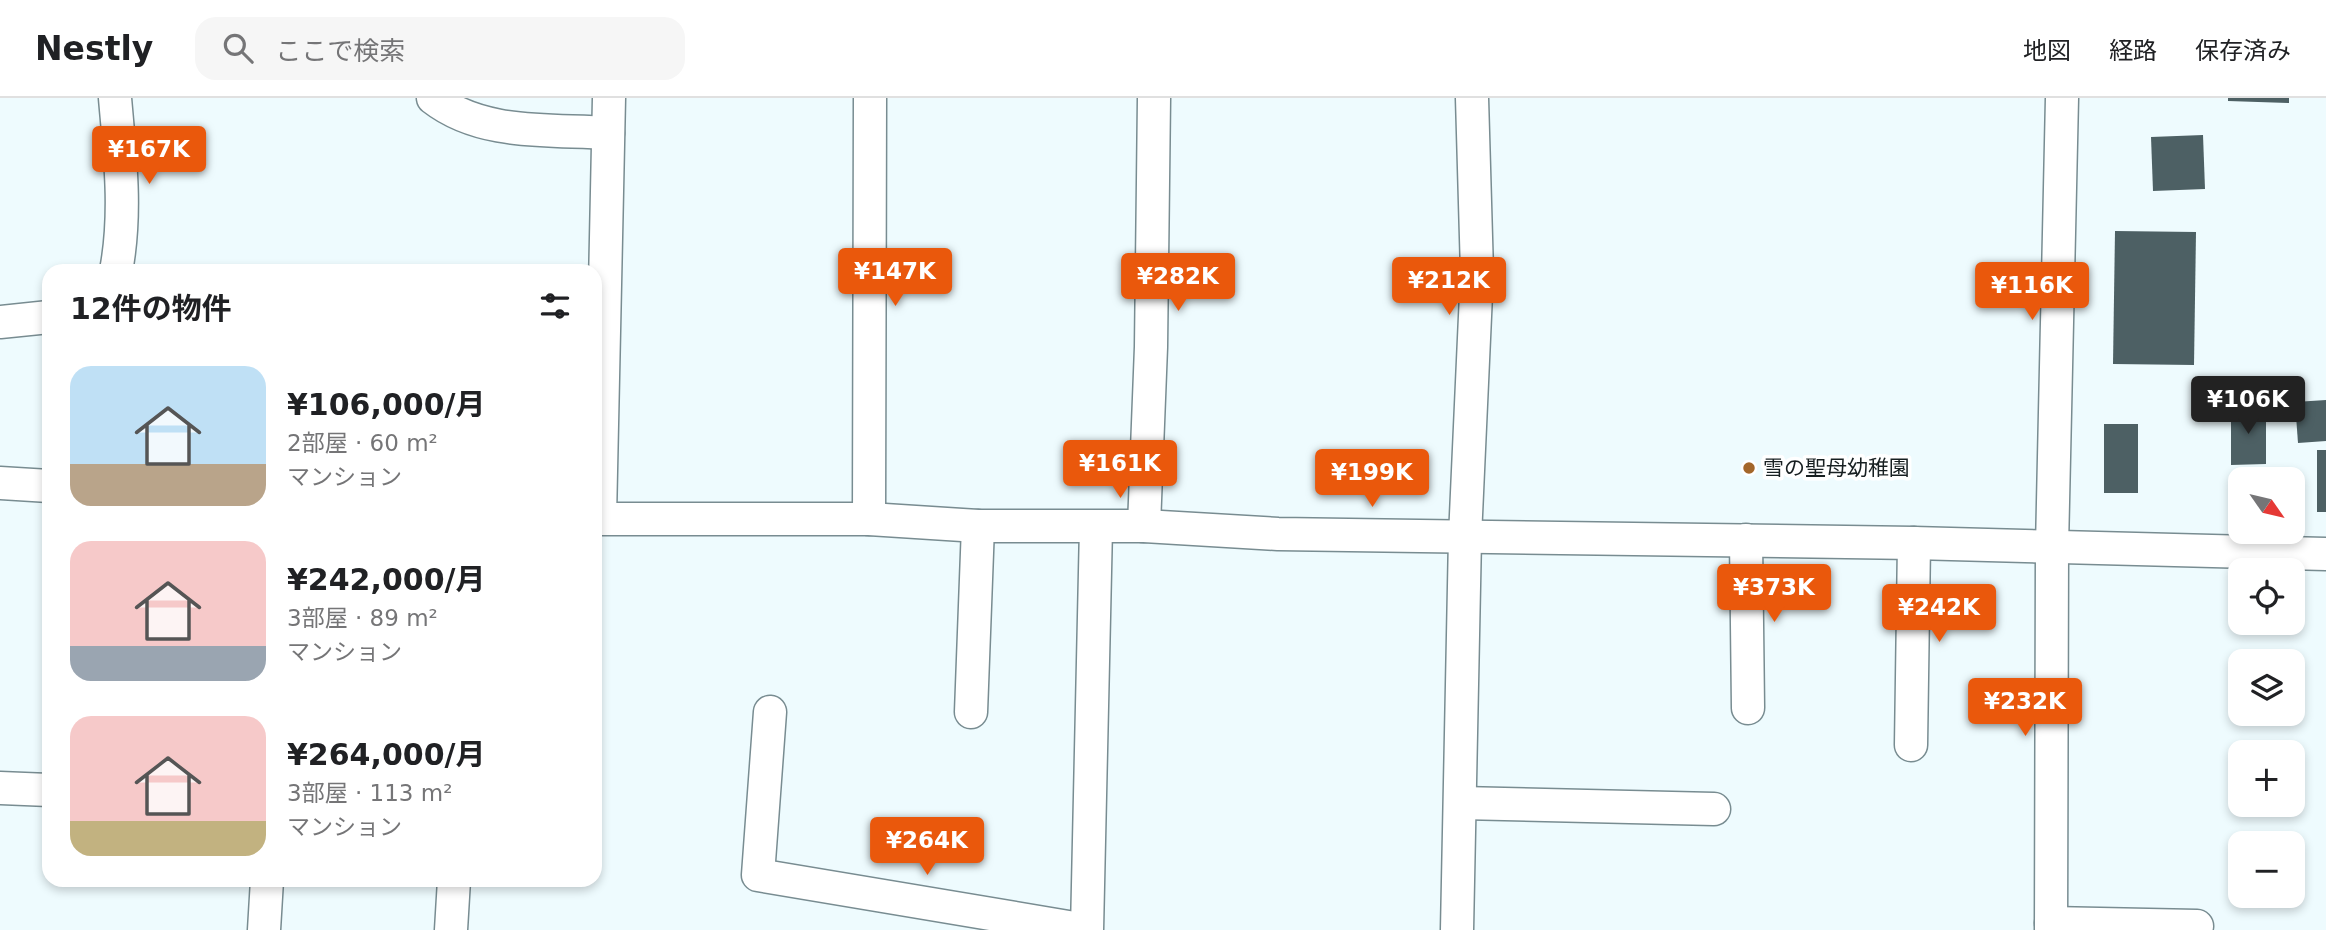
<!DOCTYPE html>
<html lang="ja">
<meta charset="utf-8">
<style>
:root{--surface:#fff;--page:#f6f6f6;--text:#202124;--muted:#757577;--line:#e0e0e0;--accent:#ea580c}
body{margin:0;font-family:"DejaVu Sans","Noto Sans JP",sans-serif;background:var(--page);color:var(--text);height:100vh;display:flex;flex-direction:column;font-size:26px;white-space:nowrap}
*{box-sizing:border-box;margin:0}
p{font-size:23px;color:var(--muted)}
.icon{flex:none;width:38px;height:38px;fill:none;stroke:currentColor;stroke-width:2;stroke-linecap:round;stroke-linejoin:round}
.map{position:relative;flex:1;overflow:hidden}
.drawer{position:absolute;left:42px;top:166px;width:560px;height:623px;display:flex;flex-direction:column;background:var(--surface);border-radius:21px;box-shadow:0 4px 10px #0003}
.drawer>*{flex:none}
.needle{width:46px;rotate:124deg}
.fabs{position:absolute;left:2228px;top:369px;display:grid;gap:14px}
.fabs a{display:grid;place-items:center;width:77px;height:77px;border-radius:14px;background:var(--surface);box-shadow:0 4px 10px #0003;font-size:35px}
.price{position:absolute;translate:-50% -60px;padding:0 16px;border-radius:7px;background:var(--accent);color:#fff;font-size:23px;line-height:46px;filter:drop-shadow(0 2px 4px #0008)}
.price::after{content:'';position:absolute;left:50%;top:42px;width:21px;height:16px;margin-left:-10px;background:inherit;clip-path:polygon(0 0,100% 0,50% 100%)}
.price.on{background:#222;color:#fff}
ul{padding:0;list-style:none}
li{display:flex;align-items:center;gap:21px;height:175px;padding:0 28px}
li span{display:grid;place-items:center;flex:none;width:196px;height:140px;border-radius:21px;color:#555}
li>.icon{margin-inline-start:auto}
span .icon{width:84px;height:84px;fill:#fffc;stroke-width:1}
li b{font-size:30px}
h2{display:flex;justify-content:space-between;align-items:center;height:84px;padding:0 28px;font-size:30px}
header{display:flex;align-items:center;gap:42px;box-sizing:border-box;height:98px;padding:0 35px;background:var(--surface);border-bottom:2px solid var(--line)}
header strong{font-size:33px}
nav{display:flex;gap:38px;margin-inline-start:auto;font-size:24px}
.search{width:490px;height:63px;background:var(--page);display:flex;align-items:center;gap:18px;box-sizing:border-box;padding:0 24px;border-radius:21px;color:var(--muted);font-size:26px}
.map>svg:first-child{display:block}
.building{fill:#4d6064}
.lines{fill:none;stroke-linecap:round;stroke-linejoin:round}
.street-casing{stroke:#788c91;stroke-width:35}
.street{stroke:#fff;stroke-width:32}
.poi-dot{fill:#a3662a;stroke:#fff;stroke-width:2.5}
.labels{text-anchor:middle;stroke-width:7;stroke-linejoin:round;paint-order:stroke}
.poi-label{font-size:21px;fill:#171f21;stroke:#fff;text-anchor:start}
</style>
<header>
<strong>Nestly</strong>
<div class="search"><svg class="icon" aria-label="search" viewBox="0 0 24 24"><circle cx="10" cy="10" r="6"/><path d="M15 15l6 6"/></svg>ここで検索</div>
<nav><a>地図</a><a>経路</a><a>保存済み</a></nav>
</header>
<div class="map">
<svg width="2326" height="832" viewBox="0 0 2326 832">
<rect width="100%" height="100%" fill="#eefbfe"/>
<g class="building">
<path d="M 2228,0 L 2289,0 L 2289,5 L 2228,3 Z"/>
<path d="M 2203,37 L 2205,91 L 2153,93 L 2151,39 Z"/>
<path d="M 2115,133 L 2196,134 L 2194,267 L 2113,266 Z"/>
<path d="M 2326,302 L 2326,343 L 2298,345 L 2295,304 Z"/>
<path d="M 2266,310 L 2266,366 L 2231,367 L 2231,311 Z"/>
<rect x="2104" y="326" width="34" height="69"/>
<rect x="2317" y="352" width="9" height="62"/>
</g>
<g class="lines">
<g class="street-casing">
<g id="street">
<path d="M 115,0 C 120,58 127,115 116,173"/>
<path d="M 433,0 C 482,38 549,31 608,35"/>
<path d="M 0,224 L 49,219"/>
<path d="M 0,385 L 49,388"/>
<path d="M 600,420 L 609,0"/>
<path d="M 595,421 L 869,421 L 978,428 L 1144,428 L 1278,436 L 1914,445 L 2326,456"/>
<path d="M 869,421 L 870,0"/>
<path d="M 1144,428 L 1151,249 L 1154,0"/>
<path d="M 1746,442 L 1748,610"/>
<path d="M 770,614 L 758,777 L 1086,832"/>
<path d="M 971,614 L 978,428"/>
<path d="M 1911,647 L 1914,445"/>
<path d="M 0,690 L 49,692"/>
<path d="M 1461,705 L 1714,711"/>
<path d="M 2051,825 L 2197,828"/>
<path d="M 264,832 L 267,782"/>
<path d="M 451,832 L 454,782"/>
<path d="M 1087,832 L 1096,429"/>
<path d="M 1457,832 L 1465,439 L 1477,174 L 1472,0"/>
<path d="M 2051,832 L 2052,449 L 2062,0"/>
</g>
</g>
<use href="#street" class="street"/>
</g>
<circle class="poi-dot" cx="1749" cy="370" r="7"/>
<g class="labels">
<g class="poi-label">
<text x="1763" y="377">雪の聖母幼稚園</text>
</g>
</g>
</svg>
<div class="fabs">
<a><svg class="needle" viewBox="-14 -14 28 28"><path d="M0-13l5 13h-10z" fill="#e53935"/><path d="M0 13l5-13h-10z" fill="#757577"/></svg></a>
<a><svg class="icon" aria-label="locate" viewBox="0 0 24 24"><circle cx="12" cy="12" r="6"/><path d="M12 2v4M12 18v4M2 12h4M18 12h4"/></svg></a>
<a><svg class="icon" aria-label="layers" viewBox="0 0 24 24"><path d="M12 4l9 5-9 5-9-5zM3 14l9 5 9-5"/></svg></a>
<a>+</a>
<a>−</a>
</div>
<b class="price" style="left:149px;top:88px">¥167K</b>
<b class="price" style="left:895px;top:210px">¥147K</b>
<b class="price" style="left:1178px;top:215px">¥282K</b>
<b class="price" style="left:1449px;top:219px">¥212K</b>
<b class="price" style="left:2032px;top:224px">¥116K</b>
<b class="price on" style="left:2248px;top:338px">¥106K</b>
<b class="price" style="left:1120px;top:402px">¥161K</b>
<b class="price" style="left:1372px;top:411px">¥199K</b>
<b class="price" style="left:1774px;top:526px">¥373K</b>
<b class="price" style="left:1939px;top:546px">¥242K</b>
<b class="price" style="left:2025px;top:640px">¥232K</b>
<b class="price" style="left:927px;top:779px">¥264K</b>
<section class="drawer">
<h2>12件の物件<svg class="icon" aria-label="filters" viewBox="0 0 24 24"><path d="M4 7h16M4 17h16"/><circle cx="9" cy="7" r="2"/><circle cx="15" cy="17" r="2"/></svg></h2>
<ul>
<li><span style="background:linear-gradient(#bfe0f5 70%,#b9a48a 0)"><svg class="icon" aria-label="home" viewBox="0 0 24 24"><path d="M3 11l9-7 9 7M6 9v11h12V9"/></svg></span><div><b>¥106,000/月</b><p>2部屋 · 60 m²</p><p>マンション</p></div></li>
<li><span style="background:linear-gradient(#f6c9c9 75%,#9aa5b1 0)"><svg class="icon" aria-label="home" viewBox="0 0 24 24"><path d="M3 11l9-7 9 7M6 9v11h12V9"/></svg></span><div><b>¥242,000/月</b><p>3部屋 · 89 m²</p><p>マンション</p></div></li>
<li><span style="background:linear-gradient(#f6c9c9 75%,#c2b280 0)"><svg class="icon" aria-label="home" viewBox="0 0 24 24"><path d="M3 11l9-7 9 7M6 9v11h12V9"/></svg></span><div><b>¥264,000/月</b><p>3部屋 · 113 m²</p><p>マンション</p></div></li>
</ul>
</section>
</div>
